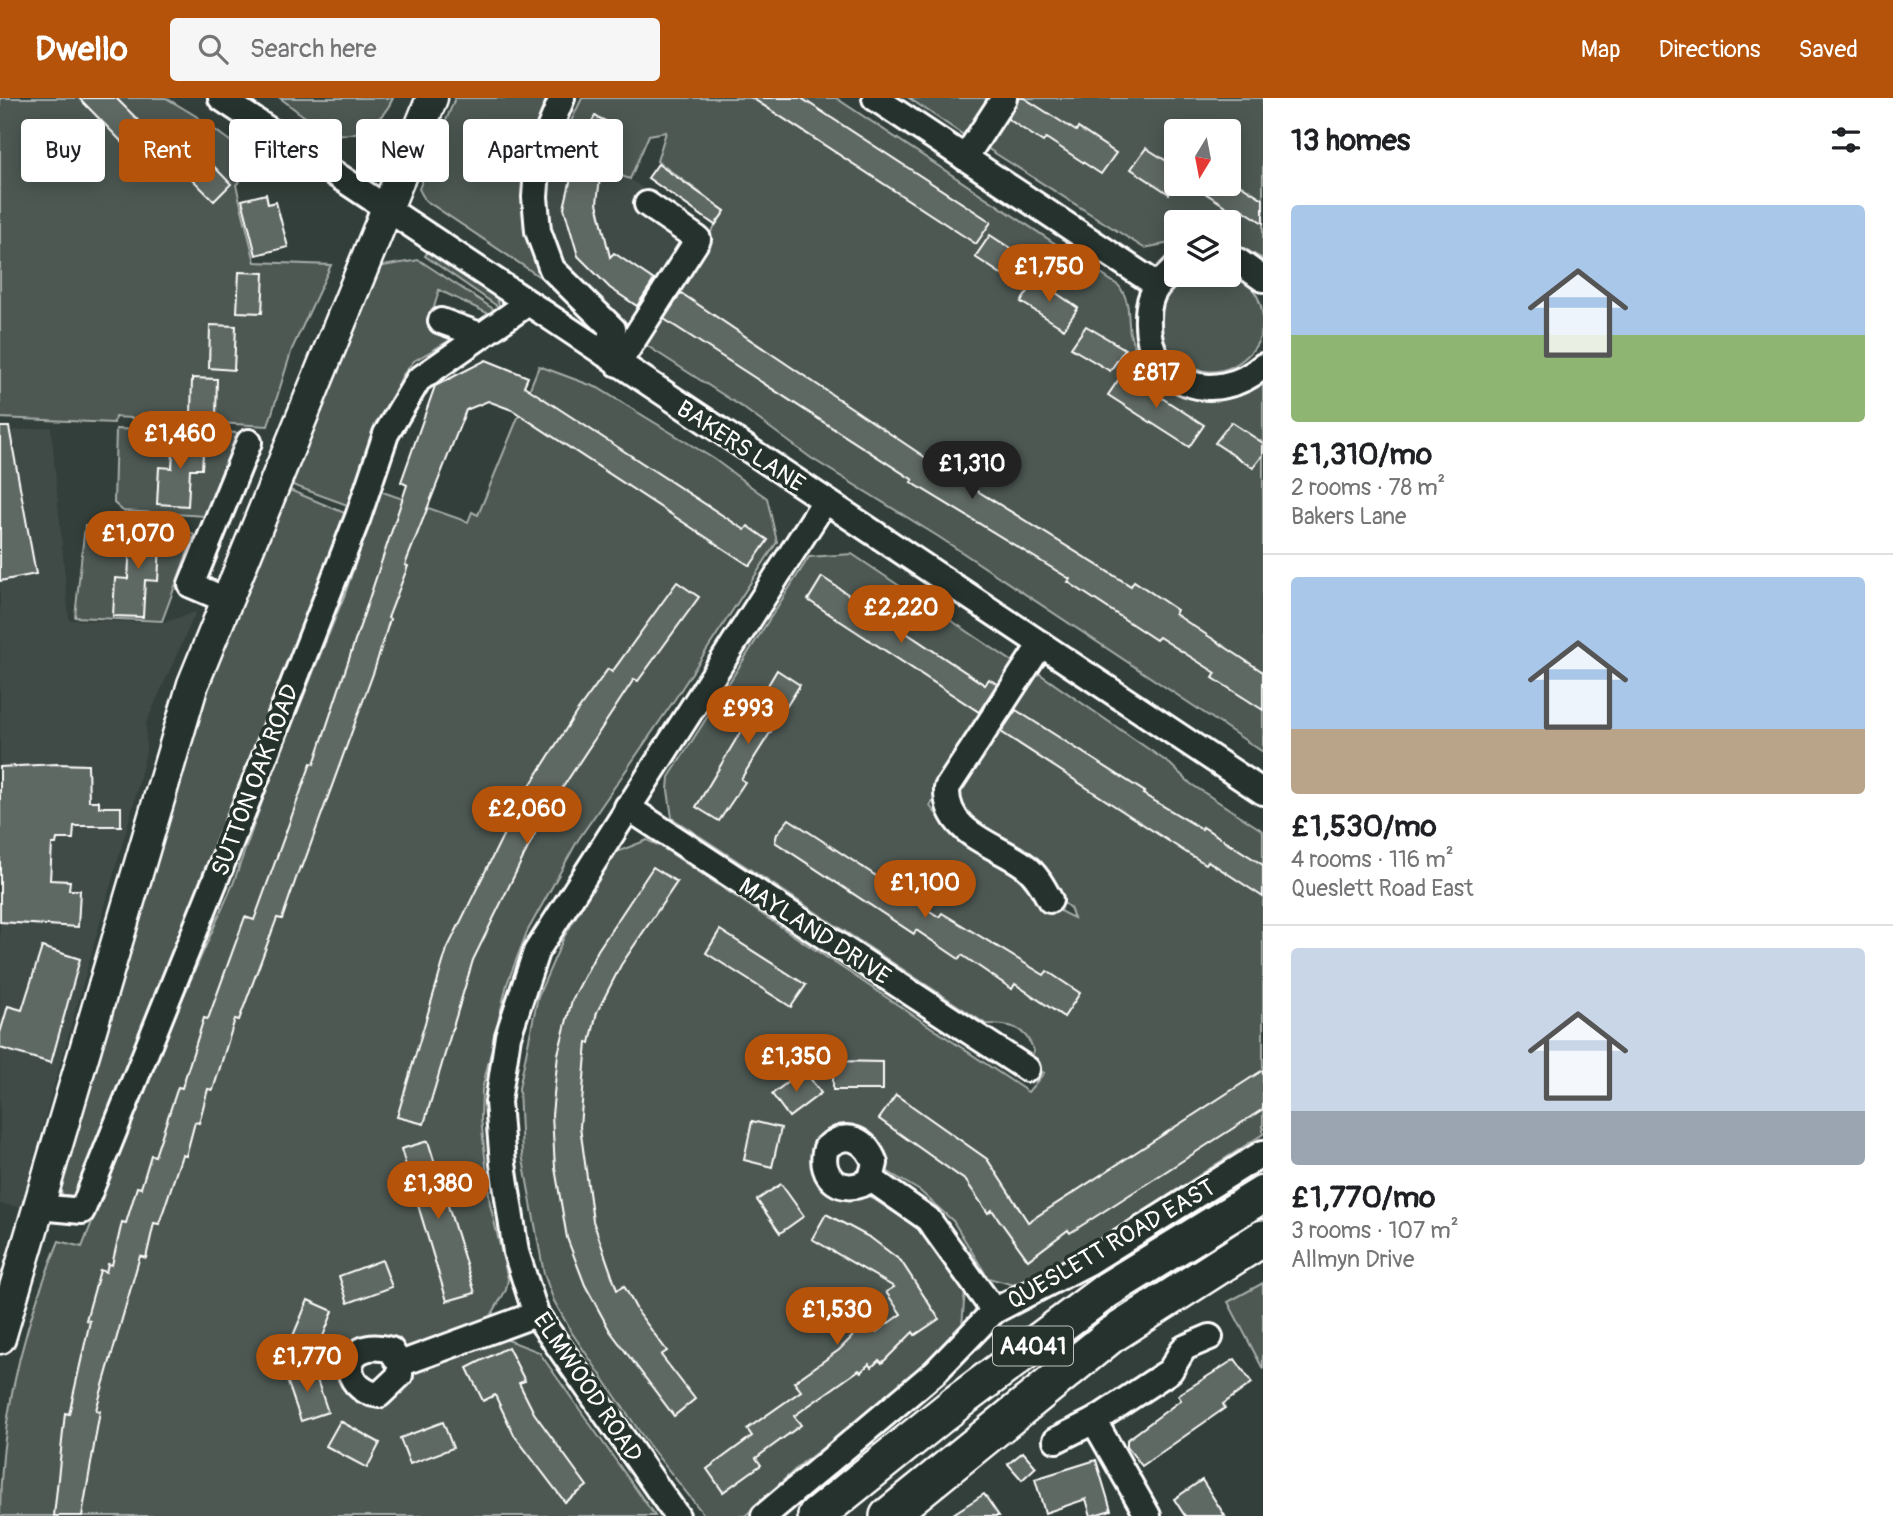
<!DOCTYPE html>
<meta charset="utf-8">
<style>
:root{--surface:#fff;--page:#f6f6f6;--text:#202124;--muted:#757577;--line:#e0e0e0;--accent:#b45309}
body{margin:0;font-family:Pangolin,sans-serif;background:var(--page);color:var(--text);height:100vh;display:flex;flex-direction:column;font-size:26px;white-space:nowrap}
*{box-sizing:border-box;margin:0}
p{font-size:23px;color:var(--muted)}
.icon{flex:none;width:38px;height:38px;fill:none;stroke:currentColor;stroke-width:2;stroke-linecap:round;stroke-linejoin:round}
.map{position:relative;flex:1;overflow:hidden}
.sheet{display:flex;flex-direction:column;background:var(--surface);width:630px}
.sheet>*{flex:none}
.banner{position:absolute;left:21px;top:21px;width:665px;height:63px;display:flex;gap:14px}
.needle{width:46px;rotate:190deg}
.controls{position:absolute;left:1164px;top:21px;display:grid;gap:14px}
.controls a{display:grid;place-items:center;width:77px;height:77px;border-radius:7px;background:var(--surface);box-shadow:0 4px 18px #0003;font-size:35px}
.price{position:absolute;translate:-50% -60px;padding:0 16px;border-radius:24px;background:var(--accent);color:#fff;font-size:23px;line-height:46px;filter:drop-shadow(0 2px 4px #0008)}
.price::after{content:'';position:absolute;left:50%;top:42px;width:21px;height:16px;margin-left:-10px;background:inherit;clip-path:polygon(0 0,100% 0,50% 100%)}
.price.selected{background:#222;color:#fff}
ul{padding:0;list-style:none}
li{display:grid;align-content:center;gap:14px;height:371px;padding:0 28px}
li+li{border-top:2px solid var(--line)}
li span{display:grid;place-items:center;height:217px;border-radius:7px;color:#555}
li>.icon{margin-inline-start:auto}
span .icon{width:126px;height:126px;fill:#fffc;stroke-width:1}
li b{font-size:30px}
h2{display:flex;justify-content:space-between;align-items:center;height:84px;padding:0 28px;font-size:30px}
.pill{padding:0 24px;border-radius:7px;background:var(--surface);box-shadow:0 4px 18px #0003;font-size:24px;line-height:63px}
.pill.selected{background:var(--accent);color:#fff}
header{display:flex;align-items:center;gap:42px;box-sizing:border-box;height:98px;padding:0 35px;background:var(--accent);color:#fff}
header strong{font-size:33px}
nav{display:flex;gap:38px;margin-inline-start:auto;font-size:24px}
.search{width:490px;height:63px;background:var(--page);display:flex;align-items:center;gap:18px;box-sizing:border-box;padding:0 24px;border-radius:7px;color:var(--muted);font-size:26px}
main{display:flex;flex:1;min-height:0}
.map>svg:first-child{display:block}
.built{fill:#404c47}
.green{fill:#4d5853;stroke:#a6aca9;stroke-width:2;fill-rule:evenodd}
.building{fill:#5f6964;stroke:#fff;stroke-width:2}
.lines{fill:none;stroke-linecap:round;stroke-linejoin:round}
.minor-casing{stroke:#fff;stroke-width:30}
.major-casing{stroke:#fff;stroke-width:35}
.highway-casing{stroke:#fff;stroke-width:40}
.minor{stroke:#26332d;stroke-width:24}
.major{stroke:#26332d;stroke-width:30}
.highway{stroke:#26332d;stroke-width:35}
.labels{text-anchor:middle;stroke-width:7;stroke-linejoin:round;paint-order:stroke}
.shield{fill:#26332d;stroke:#bec2c0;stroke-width:2}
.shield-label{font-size:23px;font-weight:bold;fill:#fff}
.street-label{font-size:24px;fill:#fff;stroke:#26332d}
</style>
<header>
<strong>Dwello</strong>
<div class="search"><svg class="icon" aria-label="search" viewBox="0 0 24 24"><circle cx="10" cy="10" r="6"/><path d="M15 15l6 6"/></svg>Search here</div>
<nav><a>Map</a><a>Directions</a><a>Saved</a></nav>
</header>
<main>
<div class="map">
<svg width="1263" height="1418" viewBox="0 0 1263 1418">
<rect width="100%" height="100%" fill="#333f3a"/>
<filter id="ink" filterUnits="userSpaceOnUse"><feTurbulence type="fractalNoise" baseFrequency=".0143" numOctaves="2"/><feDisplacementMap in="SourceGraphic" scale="14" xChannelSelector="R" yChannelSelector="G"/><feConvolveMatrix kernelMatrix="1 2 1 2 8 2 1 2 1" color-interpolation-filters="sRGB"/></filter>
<g filter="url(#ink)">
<g class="built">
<path d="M 556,55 L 630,81 L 708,138 L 638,242 L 606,219 L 553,156 L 548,125 L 547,91 Z"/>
<path d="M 51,329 L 69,522 L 162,525 L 196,514 L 146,625 L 146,654 L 133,708 L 20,1109 L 0,1106 L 0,334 Z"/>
</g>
<g class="green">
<path d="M 0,0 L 166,0 L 196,18 L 257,63 L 236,87 L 255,164 L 331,167 L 292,251 L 268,328 L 115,319 L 114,325 L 0,320 Z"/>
<path d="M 280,0 L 393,0 C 384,22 356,44 331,34 C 313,27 295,11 280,0 Z"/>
<path d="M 455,0 L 557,0 L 529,61 L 523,96 L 552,187 L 425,102 L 419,91 Z"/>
<path d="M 582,0 L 836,0 L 1119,188 C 1131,204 1127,217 1130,235 C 1135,258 1152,274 1169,288 L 1263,288 L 1263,654 L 939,439 L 811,360 L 742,309 L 638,242 L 725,113 L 657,63 L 666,34 L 649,37 L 630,81 L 556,55 Z"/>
<path d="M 909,0 L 995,0 L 968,40 Z"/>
<path d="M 1008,0 L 1263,0 L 1263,161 L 1229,142 L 1228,124 L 1176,124 L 1176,144 L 1144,150 L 979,45 ZM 1176,33 L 1228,33 L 1228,86 L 1176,86 Z"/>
<path d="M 429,152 L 496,198 L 500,210 L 425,158 Z"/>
<path d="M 419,162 L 498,214 L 489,216 L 439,192 L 433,213 L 453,222 L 457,238 L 414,263 L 402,278 L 350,408 L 287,385 L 370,188 L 383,168 Z"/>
<path d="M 1229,170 C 1250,185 1263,197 1263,225 C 1262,238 1257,249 1247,258 C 1198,304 1132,237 1165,192 C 1169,186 1175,181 1180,177 L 1228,177 Z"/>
<path d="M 539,268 L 598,290 L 714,361 L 757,393 L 767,400 L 777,444 L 673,604 L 578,742 L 527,834 L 507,886 L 482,992 L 481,1020 L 490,1106 L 508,1181 L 506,1192 L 488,1223 L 400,1257 L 388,1244 L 340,1276 C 345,1294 355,1303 373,1305 L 412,1276 L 503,1240 L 539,1254 L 655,1418 L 0,1418 C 0,1322 22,1231 59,1143 L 82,1149 L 163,945 L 233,786 L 270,681 L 345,496 L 380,393 L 468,424 L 472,414 L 478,417 Z"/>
<path d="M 116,331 L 242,335 L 206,418 L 123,413 L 114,405 Z"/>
<path d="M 285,390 L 347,416 L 231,725 L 77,1098 L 63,1097 L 58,1090 L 194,619 Z"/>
<path d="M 85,427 C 114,427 172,420 194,437 L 162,523 L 75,519 Z"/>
<path d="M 852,456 L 1019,568 L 930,708 C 952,740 994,751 1022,775 C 1045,794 1041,806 1074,820 L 1070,810 L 969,724 L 954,691 L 1031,570 L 1170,666 L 1191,686 L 1263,733 L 1263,1036 L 1025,1190 L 988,1180 L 953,1123 L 920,1093 L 885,1072 C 881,1052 877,1037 855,1033 C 796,1024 806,1098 845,1100 C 852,1101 860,1098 867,1097 L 923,1133 L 965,1192 L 962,1228 L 917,1274 L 854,1327 L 801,1366 L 745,1418 L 705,1418 L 648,1346 L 572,1235 L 554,1203 L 544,1176 L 522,1056 L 519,990 L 538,898 L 564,839 L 614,755 L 647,742 L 660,748 L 1028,994 L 1044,975 L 1029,964 L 1034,953 C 1025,928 1010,926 986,926 L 672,720 L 668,692 L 669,679 L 809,459 Z"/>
<path d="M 1263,1185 L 1263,1271 L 1228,1204 Z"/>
</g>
<g class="building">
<path d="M 79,0 L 116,0 L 141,25 L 122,44 Z"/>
<path d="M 752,0 L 801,0 L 991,124 L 976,146 Z"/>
<path d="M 1019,0 L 1024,0 L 1076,33 L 1078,30 L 1116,55 L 1101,76 L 1046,40 L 1043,44 L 1008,21 Z"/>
<path d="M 595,18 L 620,30 L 601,71 L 597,105 L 610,159 L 614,155 L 654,182 L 637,208 L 610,190 L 578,158 L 564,110 L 579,46 Z"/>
<path d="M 156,25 L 185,55 L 165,73 L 137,44 Z"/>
<path d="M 1146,50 L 1176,69 L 1176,86 L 1169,96 L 1131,71 Z"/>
<path d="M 198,52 L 231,86 L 214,103 L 180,69 Z"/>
<path d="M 658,66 L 725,113 L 715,127 L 648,80 Z"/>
<path d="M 1191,86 L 1239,86 L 1263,101 L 1263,125 L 1240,110 L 1236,115 Z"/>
<path d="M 266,96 L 268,106 L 276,104 L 288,149 L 256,157 L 242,102 Z"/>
<path d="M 990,137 L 1036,167 L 1021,189 L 975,159 Z"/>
<path d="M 239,174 L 264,175 L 262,215 L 237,214 Z"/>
<path d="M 1036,181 L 1078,210 L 1064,231 L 1021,204 Z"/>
<path d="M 681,195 L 950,376 L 1131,488 L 1134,483 L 1177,512 L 1175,516 L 1263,574 L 1263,612 L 1213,580 L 1216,575 L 1159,539 L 1156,542 L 1068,484 L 1070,481 L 911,384 L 913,382 L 664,221 Z"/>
<path d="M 210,227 L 236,228 L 234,272 L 209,270 Z"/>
<path d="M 1086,228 L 1125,251 L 1110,273 L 1071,250 Z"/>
<path d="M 486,262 L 528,279 L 524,288 L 745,432 L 748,428 L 768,442 L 750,468 L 512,312 L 488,303 L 466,312 L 405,467 L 408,468 L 388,520 L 390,521 L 374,573 L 302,770 L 300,769 L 282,821 L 277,820 L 239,922 L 235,921 L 213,992 L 208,991 L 199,1025 L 195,1024 L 186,1058 L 182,1057 L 159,1126 L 154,1125 L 146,1160 L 140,1158 L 96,1312 L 100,1313 L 82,1418 L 54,1418 L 65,1315 L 69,1316 L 90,1223 L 86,1222 L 100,1172 L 106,1174 L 108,1166 L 112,1167 L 122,1124 L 126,1125 L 137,1089 L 141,1090 L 151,1057 L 155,1058 L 178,989 L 182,990 L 204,920 L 208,921 L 245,819 L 254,822 L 311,665 L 314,666 L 407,387 L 401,384 L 435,288 Z"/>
<path d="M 1123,275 L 1204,327 L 1189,349 L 1108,297 Z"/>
<path d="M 192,280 L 217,281 L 216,317 L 191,316 Z"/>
<path d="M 1231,324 L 1263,345 L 1263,357 L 1253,370 L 1215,345 Z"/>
<path d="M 0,329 L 9,329 L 36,476 L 0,483 Z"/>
<path d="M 174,338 L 204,340 L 202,371 L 190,371 L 188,408 L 157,406 L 159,369 L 172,370 Z"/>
<path d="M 131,427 L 161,429 L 158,483 L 145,482 L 143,519 L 113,518 L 115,480 L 128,481 Z"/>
<path d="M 822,479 L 985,587 L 989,581 L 997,586 L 979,614 L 808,502 Z"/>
<path d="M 677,484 L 699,499 L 638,583 L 634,581 L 542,721 L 473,862 L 424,1026 L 397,1019 L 447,851 L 519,705 L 576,615 L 608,571 L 612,574 Z"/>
<path d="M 777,572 L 800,587 L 741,681 L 745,684 L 719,723 L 696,709 Z"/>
<path d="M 1016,612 L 1145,694 L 1143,696 L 1202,731 L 1203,729 L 1263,767 L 1263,799 L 1208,763 L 1206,766 L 1187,755 L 1001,634 Z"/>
<path d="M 57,666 L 88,667 L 89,703 L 99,703 L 99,709 L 121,709 L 121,728 L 74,728 L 73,741 L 57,741 L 56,746 L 52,746 L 50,782 L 70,783 L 69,792 L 80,792 L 78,829 L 0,824 L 0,669 Z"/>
<path d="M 789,721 L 939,819 L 942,815 L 1044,877 L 1047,873 L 1080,895 L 1064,919 L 1015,886 L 1012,891 L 962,857 L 959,861 L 916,832 L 914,836 L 775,744 L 777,736 Z"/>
<path d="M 653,769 L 677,784 L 621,867 L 597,914 L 590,945 L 587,944 L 580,1029 L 593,1123 L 617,1192 L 624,1188 L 638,1214 L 667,1253 L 661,1257 L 695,1301 L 674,1318 L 610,1233 L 585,1187 L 567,1140 L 555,1070 L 552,1017 L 558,956 L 572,902 L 598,852 Z"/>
<path d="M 720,832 L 806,887 L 791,909 L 706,855 Z"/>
<path d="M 42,849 L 80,861 L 51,965 L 0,950 L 0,935 L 8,908 L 22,912 Z"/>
<path d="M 833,963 L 883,964 L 883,992 L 833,992 Z"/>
<path d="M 804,972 L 821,995 L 789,1019 L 772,996 Z"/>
<path d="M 1263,972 L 1263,1011 L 1070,1135 L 1068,1132 L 1028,1162 L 992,1112 L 988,1115 L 966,1083 L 879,1021 L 896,997 L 912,1008 L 987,1061 L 1028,1124 Z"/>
<path d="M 752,1023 L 781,1030 L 772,1069 L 744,1062 Z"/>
<path d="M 428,1043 L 475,1195 L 447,1203 L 401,1051 Z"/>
<path d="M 781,1086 L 804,1118 L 780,1135 L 757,1102 Z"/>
<path d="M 826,1116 L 871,1140 L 901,1163 L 939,1221 L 915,1237 L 913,1234 L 882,1265 L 879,1262 L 872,1269 L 869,1266 L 861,1274 L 859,1272 L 794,1318 L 801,1327 L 756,1360 L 761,1367 L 723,1394 L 707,1371 L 752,1338 L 747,1331 L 801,1293 L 794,1284 L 839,1252 L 867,1224 L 876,1234 L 901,1216 L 886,1194 L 894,1189 L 812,1141 Z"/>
<path d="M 382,1162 L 392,1189 L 348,1205 L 339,1178 Z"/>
<path d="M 308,1202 L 333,1213 L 316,1256 L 290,1245 Z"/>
<path d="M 508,1249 L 525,1283 L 519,1285 L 534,1315 L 587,1388 L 565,1404 L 514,1337 L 495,1297 L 483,1303 L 467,1270 Z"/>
<path d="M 1235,1261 L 1252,1285 L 1223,1306 L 1225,1310 L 1142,1368 L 1127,1349 L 1127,1342 L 1181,1302 L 1178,1297 Z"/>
<path d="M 313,1270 L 328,1314 L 301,1323 L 286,1279 Z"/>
<path d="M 340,1323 L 380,1345 L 367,1370 L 326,1348 Z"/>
<path d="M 443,1324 L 453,1350 L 410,1366 L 400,1340 Z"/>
<path d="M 1023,1354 L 1036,1369 L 1022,1382 L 1008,1366 Z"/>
<path d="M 1096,1362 L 1111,1412 L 1091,1418 L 1086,1401 L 1045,1415 L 1035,1381 Z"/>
<path d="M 1202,1382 L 1225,1418 L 1185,1418 L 1174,1401 Z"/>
<path d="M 984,1396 L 999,1418 L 950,1418 Z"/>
</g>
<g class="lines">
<g class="minor-casing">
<g id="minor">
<path d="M 221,0 L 1263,694"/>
<path d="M 562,0 L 538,58 L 535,99 L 538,133 L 552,171 L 613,231 L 605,256"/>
<path d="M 875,0 L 1157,187"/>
<path d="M 965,60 L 1004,0"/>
<path d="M 1228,161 L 1238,163 L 1263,181"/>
<path d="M 1176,169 C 1170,176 1162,182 1157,189 C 1150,198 1148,209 1148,220 C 1145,288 1216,309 1263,268"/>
<path d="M 441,223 L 480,237"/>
<path d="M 618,266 L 698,141 L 647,106"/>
<path d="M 226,502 L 191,487 L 249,344"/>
<path d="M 1041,546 L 947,690 C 945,735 993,745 1024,767 C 1036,776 1043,789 1050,802"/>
<path d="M 627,709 L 1027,971"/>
<path d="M 871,1081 L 875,1065 C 866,1042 847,1031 826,1050 C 817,1080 844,1100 871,1081 L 928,1121 L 994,1213"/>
<path d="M 38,1109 L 82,1113 L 260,671 L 358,419 L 386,336 L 418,282 L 528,205"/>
<path d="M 400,1266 L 391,1252 C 340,1238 338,1291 379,1297 L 400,1277 L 400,1266 L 536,1216"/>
<path d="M 1094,1323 L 1148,1418"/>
<path d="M 1056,1342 L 1094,1323 L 1147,1288 L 1170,1273 L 1184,1250 L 1210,1239"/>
<path d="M 677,1418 L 536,1216 L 516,1154 L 503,1066 L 498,1004 L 508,938 L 536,854 L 825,403"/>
<path d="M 764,1418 L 935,1274 L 994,1213 L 1089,1164 L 1263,1055"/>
</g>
</g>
<g class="major-casing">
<path id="major" d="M 0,1240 L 193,586 L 432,0"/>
</g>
<g class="highway-casing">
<g id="highway">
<path d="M 816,1418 L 959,1303 L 1107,1192 L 1263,1096"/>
<path d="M 888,1418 L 1110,1238 L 1263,1140"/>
</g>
</g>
<use href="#minor" class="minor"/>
<use href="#major" class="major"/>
<use href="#highway" class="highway"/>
</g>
</g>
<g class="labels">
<rect class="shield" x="993" y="1228.5" width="80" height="39" rx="5"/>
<g class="shield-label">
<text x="1033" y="1256">A4041</text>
</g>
<g class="street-label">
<text transform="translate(741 348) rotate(33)" y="8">BAKERS LANE</text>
<text transform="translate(255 682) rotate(-69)" y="8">SUTTON OAK ROAD</text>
<text transform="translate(815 833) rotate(33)" y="8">MAYLAND DRIVE</text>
<text transform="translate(1111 1146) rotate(-30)" y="8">QUESLETT ROAD EAST</text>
<text transform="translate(588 1289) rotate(56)" y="8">ELMWOOD ROAD</text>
</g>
</g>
</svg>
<div class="controls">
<a><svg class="needle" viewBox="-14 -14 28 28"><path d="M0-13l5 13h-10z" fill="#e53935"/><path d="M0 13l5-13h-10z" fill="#757577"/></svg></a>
<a><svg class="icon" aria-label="layers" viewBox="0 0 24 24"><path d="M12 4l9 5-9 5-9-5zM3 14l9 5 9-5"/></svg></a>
</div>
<b class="price" style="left:1049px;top:206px">£1,750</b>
<b class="price" style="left:1156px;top:312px">£817</b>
<b class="price" style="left:180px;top:373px">£1,460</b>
<b class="price selected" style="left:972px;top:403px">£1,310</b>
<b class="price" style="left:138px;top:473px">£1,070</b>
<b class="price" style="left:901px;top:547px">£2,220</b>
<b class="price" style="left:748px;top:648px">£993</b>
<b class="price" style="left:527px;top:748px">£2,060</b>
<b class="price" style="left:925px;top:822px">£1,100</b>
<b class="price" style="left:796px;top:996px">£1,350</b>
<b class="price" style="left:438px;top:1123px">£1,380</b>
<b class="price" style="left:837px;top:1249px">£1,530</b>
<b class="price" style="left:307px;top:1296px">£1,770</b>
<div class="banner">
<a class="pill">Buy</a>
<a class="pill selected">Rent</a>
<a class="pill">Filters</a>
<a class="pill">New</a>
<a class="pill">Apartment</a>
</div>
</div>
<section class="sheet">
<h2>13 homes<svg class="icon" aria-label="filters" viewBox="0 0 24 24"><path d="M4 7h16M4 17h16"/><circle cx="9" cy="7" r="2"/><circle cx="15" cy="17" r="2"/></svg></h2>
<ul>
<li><span style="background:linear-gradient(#a9c7e8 60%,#8fb573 0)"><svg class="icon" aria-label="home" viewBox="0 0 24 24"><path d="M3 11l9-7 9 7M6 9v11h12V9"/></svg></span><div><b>£1,310/mo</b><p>2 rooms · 78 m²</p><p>Bakers Lane</p></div></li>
<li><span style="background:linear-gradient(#a9c7e8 70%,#b9a48a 0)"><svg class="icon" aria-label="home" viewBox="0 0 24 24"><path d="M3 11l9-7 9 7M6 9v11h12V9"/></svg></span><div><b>£1,530/mo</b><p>4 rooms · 116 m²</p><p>Queslett Road East</p></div></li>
<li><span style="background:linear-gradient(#c9d6e8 75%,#9aa5b1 0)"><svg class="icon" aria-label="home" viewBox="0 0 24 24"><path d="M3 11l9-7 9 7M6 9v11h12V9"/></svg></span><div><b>£1,770/mo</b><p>3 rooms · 107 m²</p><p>Allmyn Drive</p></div></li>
</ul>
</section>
</main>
